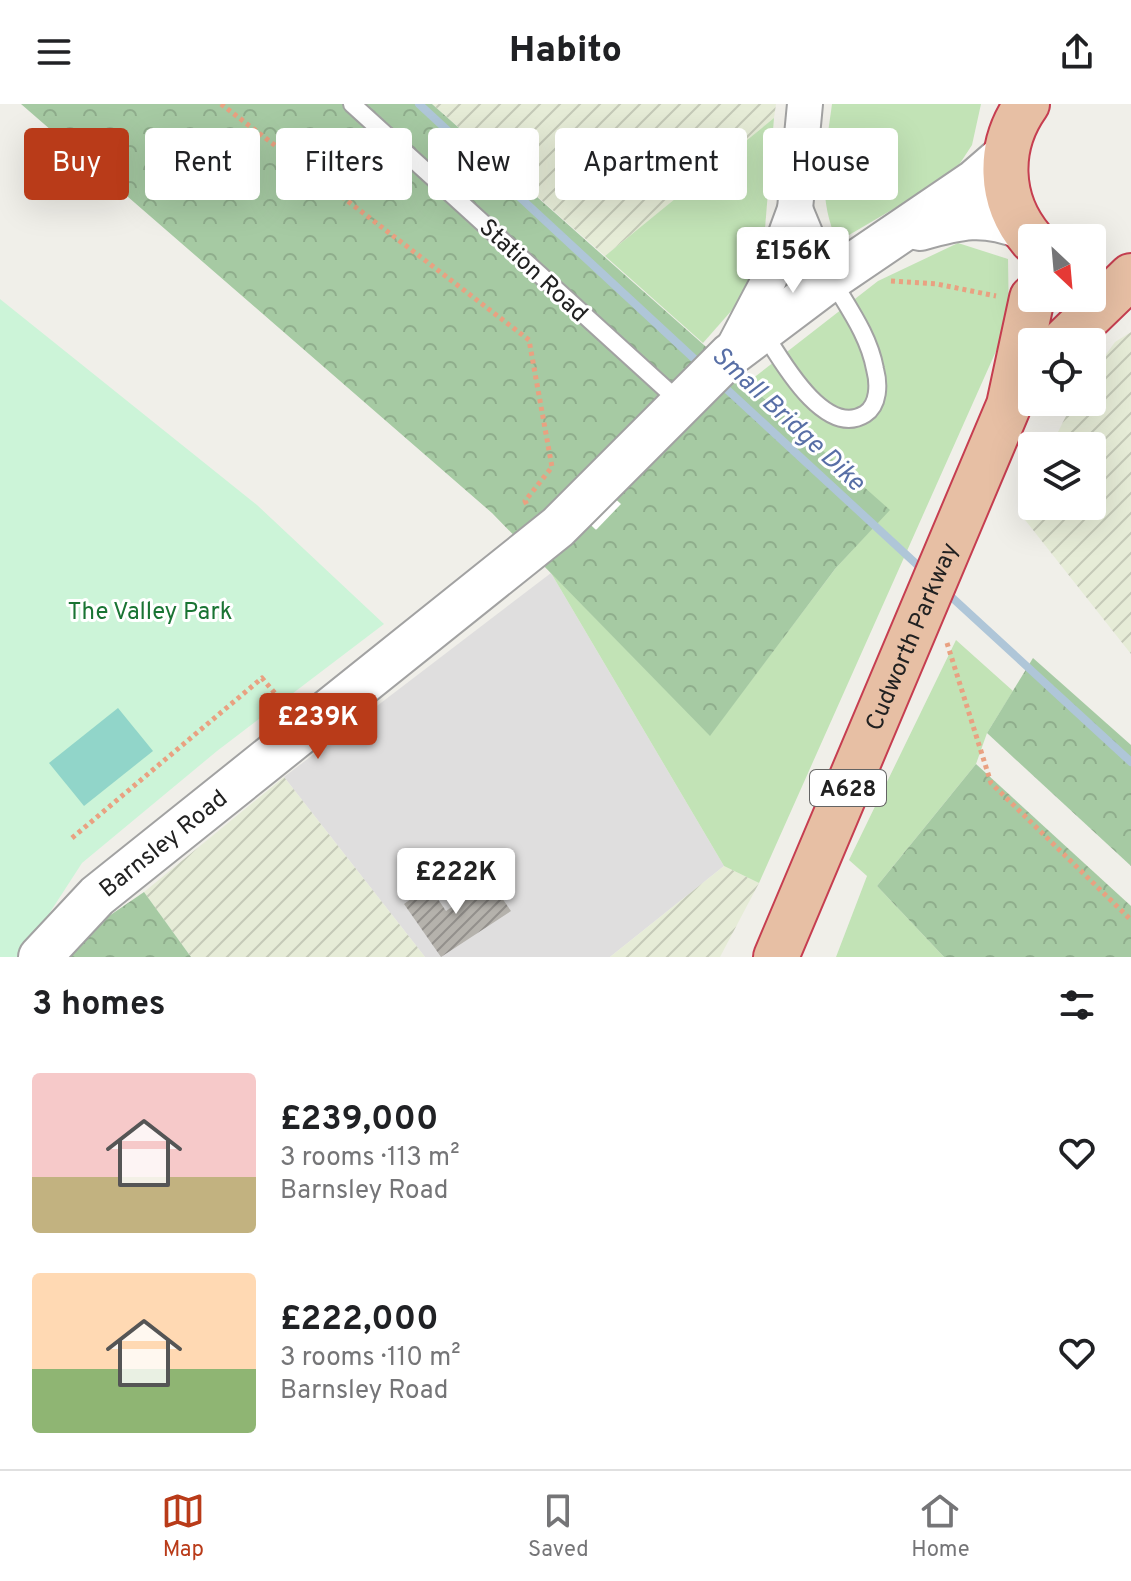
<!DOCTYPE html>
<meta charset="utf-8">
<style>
:root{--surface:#fff;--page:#f6f6f6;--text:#202124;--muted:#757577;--line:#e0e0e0;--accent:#b93b19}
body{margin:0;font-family:Overpass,sans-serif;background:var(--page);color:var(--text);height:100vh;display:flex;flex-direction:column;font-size:30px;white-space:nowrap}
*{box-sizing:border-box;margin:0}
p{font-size:26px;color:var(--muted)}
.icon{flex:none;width:44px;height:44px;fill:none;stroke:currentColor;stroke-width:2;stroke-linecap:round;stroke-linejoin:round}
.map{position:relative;height:853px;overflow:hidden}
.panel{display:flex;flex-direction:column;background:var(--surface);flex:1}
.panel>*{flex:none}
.hud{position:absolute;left:24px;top:24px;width:1084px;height:72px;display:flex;gap:16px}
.needle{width:52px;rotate:154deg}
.fabs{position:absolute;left:1018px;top:120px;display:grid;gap:16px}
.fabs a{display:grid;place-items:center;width:88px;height:88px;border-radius:8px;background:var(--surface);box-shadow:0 8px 32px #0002;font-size:40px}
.price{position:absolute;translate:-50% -68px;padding:0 18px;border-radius:8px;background:#fff;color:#222;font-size:26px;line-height:52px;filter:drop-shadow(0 2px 4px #0008)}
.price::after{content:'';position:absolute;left:50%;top:48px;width:24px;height:18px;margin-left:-12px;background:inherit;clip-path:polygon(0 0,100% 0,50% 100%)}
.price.current{background:var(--accent);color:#fff}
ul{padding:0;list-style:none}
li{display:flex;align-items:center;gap:24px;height:200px;padding:0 32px}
li span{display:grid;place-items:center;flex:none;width:224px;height:160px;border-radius:8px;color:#555}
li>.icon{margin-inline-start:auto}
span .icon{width:96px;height:96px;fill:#fffc;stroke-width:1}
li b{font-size:34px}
h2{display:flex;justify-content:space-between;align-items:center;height:96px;padding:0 32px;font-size:34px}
.pill{padding:0 28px;border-radius:8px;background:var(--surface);box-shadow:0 8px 32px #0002;font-size:28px;line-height:72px}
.pill.current{background:var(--accent);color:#fff}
header{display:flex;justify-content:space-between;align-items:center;height:104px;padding:0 32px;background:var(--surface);font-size:36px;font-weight:800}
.tabs{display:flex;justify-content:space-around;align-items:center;height:112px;border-top:2px solid var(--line);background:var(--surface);font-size:22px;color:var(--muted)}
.tabs a{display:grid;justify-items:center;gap:4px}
.tabs .current{color:var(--accent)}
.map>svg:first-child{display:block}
.residential{fill:#dfdede}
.farmland{fill:url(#farmland-furrows)}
.grass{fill:#c2e3b6}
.forest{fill:url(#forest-crowns)}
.park{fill:#ccf4d8}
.pitch{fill:#91d5c9}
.pier{fill:#fff}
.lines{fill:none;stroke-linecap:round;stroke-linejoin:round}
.stream{stroke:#afc6d8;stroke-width:8}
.building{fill:url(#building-hatch)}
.service-casing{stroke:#a2a2a2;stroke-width:20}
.minor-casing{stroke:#a2a2a2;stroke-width:38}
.tertiary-casing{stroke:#a2a2a2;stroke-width:46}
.trunk-casing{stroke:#c63e50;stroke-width:48}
.path{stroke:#e9a181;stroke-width:5;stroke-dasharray:4 4;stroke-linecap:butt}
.service{stroke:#fff;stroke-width:16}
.minor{stroke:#fff;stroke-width:34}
.tertiary{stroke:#fff;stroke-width:42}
.trunk{stroke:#e7bfa4;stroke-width:44}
.labels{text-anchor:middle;stroke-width:6;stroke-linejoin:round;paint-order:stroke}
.shield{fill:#fff;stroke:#646464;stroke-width:2}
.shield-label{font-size:22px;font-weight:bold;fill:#212121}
.street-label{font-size:24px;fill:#212121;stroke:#fff}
.park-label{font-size:24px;fill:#1a7434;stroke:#fff}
.water-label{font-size:26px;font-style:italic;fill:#586fa6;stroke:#fff}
</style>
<header><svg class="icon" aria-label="menu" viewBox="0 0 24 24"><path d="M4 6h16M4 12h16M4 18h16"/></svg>Habito<svg class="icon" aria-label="share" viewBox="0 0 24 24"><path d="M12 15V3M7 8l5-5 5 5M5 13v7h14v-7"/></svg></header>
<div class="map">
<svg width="1131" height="853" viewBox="0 0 1131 853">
<defs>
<pattern id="farmland-furrows" width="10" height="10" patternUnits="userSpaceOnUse" patternTransform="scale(2)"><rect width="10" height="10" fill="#e6ecd7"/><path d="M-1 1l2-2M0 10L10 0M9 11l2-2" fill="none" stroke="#c5cab8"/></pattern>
<pattern id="forest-crowns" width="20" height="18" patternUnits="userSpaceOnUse" patternTransform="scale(2)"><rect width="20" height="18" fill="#a6caa3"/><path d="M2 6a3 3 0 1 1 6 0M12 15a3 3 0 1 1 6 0" fill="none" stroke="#8fad8c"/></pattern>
<pattern id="building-hatch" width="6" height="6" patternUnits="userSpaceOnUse" patternTransform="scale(2)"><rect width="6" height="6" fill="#b5b2ac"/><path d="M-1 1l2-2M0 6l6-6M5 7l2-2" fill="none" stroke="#93908c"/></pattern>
</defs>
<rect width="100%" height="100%" fill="#f0efe9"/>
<path class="residential" d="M 551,469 L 724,762 L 610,853 L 425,853 L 284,673 Z"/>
<g class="farmland">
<path d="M 432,0 L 776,0 L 774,14 L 605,152 Z"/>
<path d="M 1131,228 L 1131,550 L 1018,407 L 1032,380 L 1032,402 L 1092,402 L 1092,342 L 1051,342 L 1073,298 L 1092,298 L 1092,270 L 1115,238 Z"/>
<path d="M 284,673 L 425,853 L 191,853 L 144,788 Z"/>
<path d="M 724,762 L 759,779 L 720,853 L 610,853 Z"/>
</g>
<g class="grass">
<path d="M 832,0 L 981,0 L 972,41 L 953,70 L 849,131 L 835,132 C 817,89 826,45 832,0 Z"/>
<path d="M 774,14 L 763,149 L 740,197 L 703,239 L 605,152 Z"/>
<path d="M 958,139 L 1008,155 L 1009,218 L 759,779 L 724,762 L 551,469 L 710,631 L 835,465 L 889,406 L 747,279 L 878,177 Z"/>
<path d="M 956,536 L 1013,587 L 987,629 L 976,660 L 877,782 L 944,853 L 836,853 L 867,772 L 849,756 Z"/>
</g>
<g class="forest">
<path d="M 21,0 L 432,0 L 890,406 L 835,465 L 710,632 L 492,409 Z"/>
<path d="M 1033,554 L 1131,641 L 1131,762 L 987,629 Z"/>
<path d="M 976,660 L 1131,802 L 1131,853 L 944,853 L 877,782 Z"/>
<path d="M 144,788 L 191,853 L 52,853 L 55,849 Z"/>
</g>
<path class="park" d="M 0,195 L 257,401 L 384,520 L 217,647 L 82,759 L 21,853 L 0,853 Z"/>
<path class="pitch" d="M 118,604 L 153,647 L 84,702 L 49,659 Z"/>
<path class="pier" d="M 590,372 L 621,400 L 596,426 L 564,395 Z"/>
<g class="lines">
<g class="stream">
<path d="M 419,0 L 701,261"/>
<path d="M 720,279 L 925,468"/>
<path d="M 946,488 L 1131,658"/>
</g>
</g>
<path class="building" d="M 490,777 L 511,807 L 441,853 L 404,800 L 429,782 L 446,807 Z"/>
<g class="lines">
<g class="service-casing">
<g id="service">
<path d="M 352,0 L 680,298"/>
<path d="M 764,229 C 781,256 825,335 865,310 C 879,301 879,280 875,265 C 869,232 849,205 832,176"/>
</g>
</g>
<g class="minor-casing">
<g id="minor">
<path d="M 795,105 L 812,146 L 831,175"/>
<path d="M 730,250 L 769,176 L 795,105 L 805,0"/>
</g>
</g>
<g class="tertiary-casing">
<g id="tertiary">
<path d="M 920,125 C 960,114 982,108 1023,124"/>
<path id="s1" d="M 40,853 L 97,792 L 558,423 L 730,251 L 831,175 L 975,77 L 1005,51"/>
</g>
</g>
<g class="trunk-casing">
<g id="trunk">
<path d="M 1027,0 C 997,42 998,96 1032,136"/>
<path d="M 1063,238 L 1131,172"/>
<path id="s2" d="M 776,853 L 1009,301 L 1032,194"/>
</g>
</g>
<g class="path">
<path d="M 221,0 L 529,236 L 552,363 L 525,397 L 528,403"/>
<path d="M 891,177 L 937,180 L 996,192"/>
<path d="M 947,539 L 991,679 L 1131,816"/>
<path d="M 72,734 L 262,574 L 284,600"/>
</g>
<use href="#service" class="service"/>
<use href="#minor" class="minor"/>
<use href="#tertiary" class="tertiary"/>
<use href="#trunk" class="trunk"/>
</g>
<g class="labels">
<rect class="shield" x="810" y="666" width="76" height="36" rx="6"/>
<g class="shield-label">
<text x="848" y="692">A628</text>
</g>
<g class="street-label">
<text transform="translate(534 166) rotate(43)" y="8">Station Road</text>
<text dy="8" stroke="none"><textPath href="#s2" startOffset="348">Cudworth Parkway</textPath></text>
<text dy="8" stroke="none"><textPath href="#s1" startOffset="168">Barnsley Road</textPath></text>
</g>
<g class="park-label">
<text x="150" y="515">The Valley Park</text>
</g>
<g class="water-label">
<text transform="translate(789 314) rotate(43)" y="9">Small Bridge Dike</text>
</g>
</g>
</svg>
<div class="fabs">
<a><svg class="needle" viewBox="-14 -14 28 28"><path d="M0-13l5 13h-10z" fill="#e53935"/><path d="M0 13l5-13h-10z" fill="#757577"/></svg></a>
<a><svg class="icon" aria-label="locate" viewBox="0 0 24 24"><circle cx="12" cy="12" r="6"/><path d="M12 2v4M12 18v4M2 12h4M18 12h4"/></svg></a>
<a><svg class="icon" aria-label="layers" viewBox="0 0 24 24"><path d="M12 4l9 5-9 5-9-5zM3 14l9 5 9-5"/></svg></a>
</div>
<b class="price" style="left:793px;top:191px">£156K</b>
<b class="price current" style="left:318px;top:657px">£239K</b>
<b class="price" style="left:456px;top:812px">£222K</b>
<div class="hud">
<a class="pill current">Buy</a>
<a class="pill">Rent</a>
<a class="pill">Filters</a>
<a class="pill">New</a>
<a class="pill">Apartment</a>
<a class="pill">House</a>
</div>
</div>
<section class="panel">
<h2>3 homes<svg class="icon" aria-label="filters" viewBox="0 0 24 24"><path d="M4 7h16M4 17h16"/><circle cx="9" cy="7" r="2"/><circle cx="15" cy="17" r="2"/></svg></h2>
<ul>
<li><span style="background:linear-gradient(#f6c9c9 65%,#c2b280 0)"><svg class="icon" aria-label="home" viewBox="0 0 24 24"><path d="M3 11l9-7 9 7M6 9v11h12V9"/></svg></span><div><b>£239,000</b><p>3 rooms · 113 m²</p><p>Barnsley Road</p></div><svg class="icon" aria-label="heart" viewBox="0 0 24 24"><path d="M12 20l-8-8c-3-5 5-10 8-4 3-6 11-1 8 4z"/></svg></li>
<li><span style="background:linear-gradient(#ffd9b3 60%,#8fb573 0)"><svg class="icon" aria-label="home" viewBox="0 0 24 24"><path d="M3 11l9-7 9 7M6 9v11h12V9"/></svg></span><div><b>£222,000</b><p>3 rooms · 110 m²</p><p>Barnsley Road</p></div><svg class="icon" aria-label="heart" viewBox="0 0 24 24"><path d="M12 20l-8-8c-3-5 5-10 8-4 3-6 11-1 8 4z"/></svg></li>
</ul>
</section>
<nav class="tabs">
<a class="current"><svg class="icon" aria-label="map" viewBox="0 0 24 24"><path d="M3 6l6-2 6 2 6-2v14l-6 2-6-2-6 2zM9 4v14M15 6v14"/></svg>Map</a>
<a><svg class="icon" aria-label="saved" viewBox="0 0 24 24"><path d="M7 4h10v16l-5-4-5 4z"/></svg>Saved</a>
<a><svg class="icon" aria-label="home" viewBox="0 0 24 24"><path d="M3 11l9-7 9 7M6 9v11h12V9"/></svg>Home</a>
</nav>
